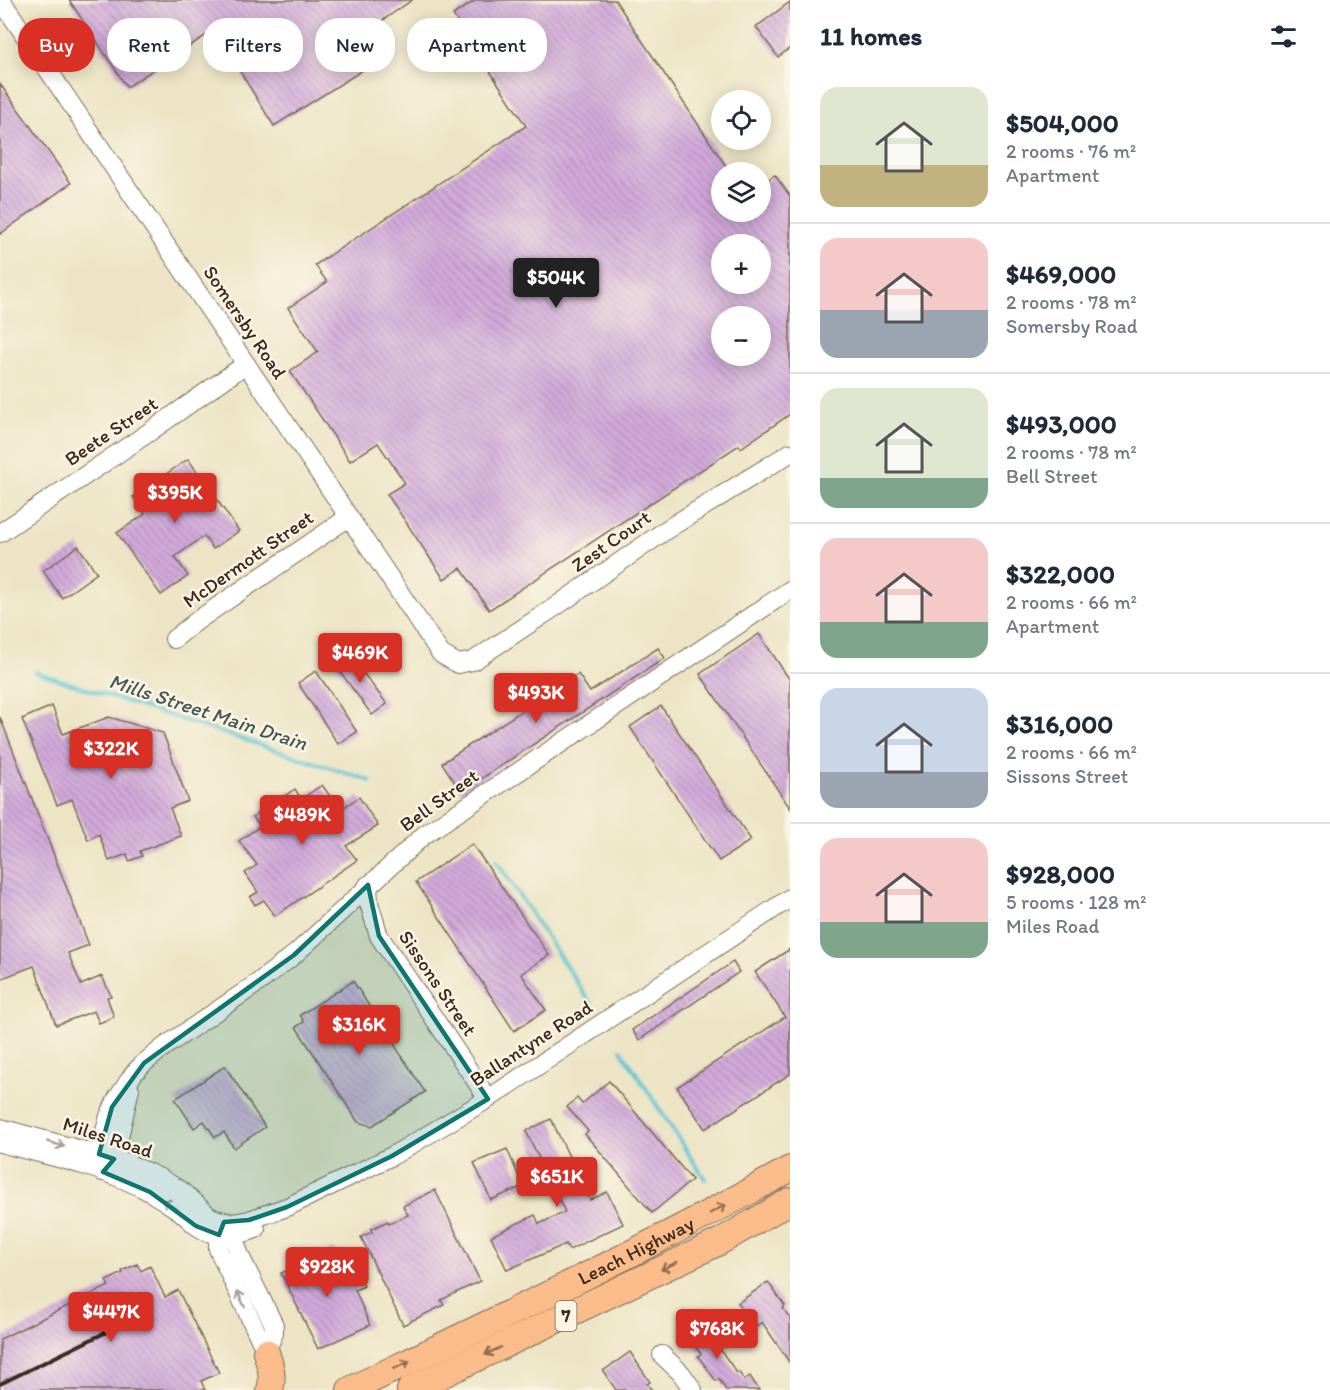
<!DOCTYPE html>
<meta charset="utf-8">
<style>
:root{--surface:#fff;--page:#f2f2f3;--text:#1f2937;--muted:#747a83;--line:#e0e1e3;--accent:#d93025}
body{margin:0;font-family:Itim,sans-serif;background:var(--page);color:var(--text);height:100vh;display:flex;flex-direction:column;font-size:22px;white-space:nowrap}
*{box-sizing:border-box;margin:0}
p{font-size:20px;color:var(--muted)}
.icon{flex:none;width:33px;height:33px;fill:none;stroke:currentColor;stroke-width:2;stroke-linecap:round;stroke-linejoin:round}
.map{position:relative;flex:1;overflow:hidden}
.side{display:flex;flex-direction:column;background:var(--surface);width:540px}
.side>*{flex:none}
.banner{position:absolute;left:18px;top:18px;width:570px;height:54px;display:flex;gap:12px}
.buttons{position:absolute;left:711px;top:90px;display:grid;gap:12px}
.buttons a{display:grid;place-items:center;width:60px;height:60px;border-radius:50%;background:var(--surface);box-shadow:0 3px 15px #0003;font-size:30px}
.price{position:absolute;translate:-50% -51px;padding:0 14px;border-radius:6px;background:var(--accent);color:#fff;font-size:20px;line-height:39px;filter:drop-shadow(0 2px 3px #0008)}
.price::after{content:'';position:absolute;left:50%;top:36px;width:18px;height:14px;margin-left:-9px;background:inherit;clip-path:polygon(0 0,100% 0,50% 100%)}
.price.active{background:#222;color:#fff}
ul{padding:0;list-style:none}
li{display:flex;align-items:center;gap:18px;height:150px;padding:0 30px}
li+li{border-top:2px solid var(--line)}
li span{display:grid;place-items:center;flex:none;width:168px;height:120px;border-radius:18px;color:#555}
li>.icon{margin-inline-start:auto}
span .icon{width:72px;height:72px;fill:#fffc;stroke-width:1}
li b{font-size:26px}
h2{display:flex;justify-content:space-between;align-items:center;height:72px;padding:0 30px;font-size:26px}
.tag{padding:0 21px;border-radius:24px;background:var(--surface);box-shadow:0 3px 15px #0003;font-size:21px;line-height:54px}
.tag.active{background:var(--accent);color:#fff}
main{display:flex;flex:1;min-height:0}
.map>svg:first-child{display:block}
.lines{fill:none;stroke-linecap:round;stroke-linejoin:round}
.stream{stroke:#5ac4d5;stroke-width:4}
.building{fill:url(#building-back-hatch);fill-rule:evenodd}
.minor-casing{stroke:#796b58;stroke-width:20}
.highway-casing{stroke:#796b58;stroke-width:28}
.minor{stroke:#fff;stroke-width:18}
.highway{stroke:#fabc8b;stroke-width:26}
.rail{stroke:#3b2a1e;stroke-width:4}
.oneway{stroke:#a79f9a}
.oneway2{stroke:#916c4f}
.marked{fill:#0f766e;fill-opacity:0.2;stroke:#0f766e;stroke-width:4.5;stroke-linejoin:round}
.labels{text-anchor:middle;stroke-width:5;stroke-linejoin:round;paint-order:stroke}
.shield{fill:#fcf5e5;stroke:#75675a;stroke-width:1.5}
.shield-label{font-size:18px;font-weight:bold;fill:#3b2a1e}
.street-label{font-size:20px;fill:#3b2a1e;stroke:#fcf5e5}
.water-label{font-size:21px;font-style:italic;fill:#445855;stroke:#fcf5e5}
</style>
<main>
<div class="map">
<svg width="790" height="1390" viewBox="0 0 790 1390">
<defs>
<pattern id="building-back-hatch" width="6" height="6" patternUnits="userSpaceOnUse" patternTransform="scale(1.5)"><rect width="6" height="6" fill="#d2aadb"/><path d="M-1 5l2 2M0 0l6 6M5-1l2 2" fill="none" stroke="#ac8bb1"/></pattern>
</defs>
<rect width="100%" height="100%" fill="#fcf5e5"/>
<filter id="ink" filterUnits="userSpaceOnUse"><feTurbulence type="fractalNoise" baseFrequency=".0167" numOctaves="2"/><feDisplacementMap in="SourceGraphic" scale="12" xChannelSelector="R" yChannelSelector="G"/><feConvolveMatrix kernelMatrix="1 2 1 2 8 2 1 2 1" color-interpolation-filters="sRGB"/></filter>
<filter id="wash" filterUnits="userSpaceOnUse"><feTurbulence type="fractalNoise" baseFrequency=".008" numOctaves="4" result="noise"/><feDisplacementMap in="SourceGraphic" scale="24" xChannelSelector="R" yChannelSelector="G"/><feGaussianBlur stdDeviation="1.35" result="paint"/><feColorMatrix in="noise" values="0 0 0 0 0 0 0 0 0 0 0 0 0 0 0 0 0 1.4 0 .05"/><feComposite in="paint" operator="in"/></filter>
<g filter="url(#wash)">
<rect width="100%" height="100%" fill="#ece4c4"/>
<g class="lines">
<g class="stream">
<path d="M 35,672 L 371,781"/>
<path d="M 496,860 L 591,1004"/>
<path d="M 621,1050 L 705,1179"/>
</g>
</g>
<g id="blocks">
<g class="building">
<path d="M 69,0 L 412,0 L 366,32 L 382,58 L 274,126 L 214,30 L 127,87 Z"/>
<path d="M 476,0 L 615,0 L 730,172 L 722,172 L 722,212 L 760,212 L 760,185 L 775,175 L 790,196 L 790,414 L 741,448 L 739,445 L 489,610 L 461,568 L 444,579 L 387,494 L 405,483 L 378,443 L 350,461 L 290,371 L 318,352 L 288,308 L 327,282 L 315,265 L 526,126 L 453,15 ZM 722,244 L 760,244 L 760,284 L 722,284 ZM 722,316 L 760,316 L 760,356 L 722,356 Z"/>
<path d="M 790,2 L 790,48 L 778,57 L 756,27 Z"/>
<path d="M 0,84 L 71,183 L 0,234 Z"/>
<path d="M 188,459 L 239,531 L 213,549 L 204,536 L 175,557 L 188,576 L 161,595 L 117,533 L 145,514 L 133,497 Z"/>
<path d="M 78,546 L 97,573 L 62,598 L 43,571 Z"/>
<path d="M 759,634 L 790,680 L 790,808 L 700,674 Z"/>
<path d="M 658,648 L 665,658 L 461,792 L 442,763 L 578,674 L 590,692 Z"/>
<path d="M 347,652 L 387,704 L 372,715 L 333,662 Z"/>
<path d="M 316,671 L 357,732 L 338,744 L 298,683 Z"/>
<path d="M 52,706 L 63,734 L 109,717 L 163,733 L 188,801 L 170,808 L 181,836 L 140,851 L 142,856 L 129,861 L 127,854 L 109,861 L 99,834 L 88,840 L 72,799 L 57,805 L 22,719 Z"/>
<path d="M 661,706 L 751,840 L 719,861 L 630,727 Z"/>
<path d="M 0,717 L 89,945 L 68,953 L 81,985 L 102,976 L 111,996 L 107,997 L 114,1017 L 99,1023 L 94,1011 L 56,1025 L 34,966 L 0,979 Z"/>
<path d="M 322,785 L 340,810 L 359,797 L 378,826 L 346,846 L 357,860 L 275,916 L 264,900 L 255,905 L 250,897 L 258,892 L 245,873 L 257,865 L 239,841 L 260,826 L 253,817 L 295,789 L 301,799 Z"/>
<path d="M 472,844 L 549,955 L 521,974 L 546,1010 L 514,1031 L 416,882 Z"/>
<path d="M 790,949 L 790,1074 L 705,1129 L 677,1087 L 785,1017 L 755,972 Z"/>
<path d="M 733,962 L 739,972 L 639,1040 L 632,1030 Z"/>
<path d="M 353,981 L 425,1092 L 372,1126 L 358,1122 L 296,1027 L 304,1022 L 300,1015 Z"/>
<path d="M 225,1066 L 265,1127 L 234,1148 L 224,1132 L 215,1137 L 204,1121 L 194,1128 L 175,1099 Z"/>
<path d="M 609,1081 L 692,1180 L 652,1213 L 585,1134 L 588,1131 L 567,1107 L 577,1098 L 582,1104 Z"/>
<path d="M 551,1119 L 590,1200 L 607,1192 L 623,1224 L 569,1250 L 566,1244 L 507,1270 L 491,1236 L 535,1215 L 539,1224 L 565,1212 L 526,1131 Z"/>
<path d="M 507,1149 L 523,1186 L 491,1200 L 474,1163 Z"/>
<path d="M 435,1190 L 480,1281 L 441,1300 L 444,1305 L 403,1325 L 361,1237 L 372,1232 L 371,1229 L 388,1221 L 389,1224 L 408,1215 L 403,1206 Z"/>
<path d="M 334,1249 L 346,1275 L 357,1270 L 364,1286 L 355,1290 L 370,1325 L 318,1349 L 281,1273 Z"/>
<path d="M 137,1264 L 141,1271 L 150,1266 L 165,1297 L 178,1290 L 219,1373 L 201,1381 L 205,1390 L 0,1390 L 0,1339 L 109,1286 L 106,1281 L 123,1273 L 122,1271 Z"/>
<path d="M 768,1282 L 785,1306 L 783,1308 L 790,1318 L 790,1363 L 762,1322 L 755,1327 L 738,1303 Z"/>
<path d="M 699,1320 L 737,1373 L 739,1372 L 744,1380 L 750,1376 L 759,1390 L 726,1390 L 719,1379 L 716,1381 L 698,1356 L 701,1354 L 682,1329 L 692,1322 L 695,1323 Z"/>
<path d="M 630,1352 L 650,1382 L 647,1384 L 652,1390 L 616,1390 L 603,1371 Z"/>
</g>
</g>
</g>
<g filter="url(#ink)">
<use href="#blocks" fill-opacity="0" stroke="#796b58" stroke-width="1.5"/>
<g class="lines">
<g class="minor-casing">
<g id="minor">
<path d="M 1,0 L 441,654 L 458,664 L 473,661 L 552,609 L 669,528 L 790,453"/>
<path d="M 0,533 L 148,433 L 246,364"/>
<path d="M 174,639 L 198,620 L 349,517"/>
<path d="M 368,885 L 369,903 L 379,936 L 488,1099"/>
<path d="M 0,1128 L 125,1162 L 160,1178 L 180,1190 L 209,1216 L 215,1219 L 233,1223 L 249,1220 L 287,1207 L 392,1156 L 488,1099 L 790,898"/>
<path d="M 0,1143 C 47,1155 107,1168 150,1192 C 160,1198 171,1205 181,1212 C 191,1220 198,1230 211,1233 C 226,1238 241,1235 256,1229"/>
<path d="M 106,1168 L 114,1159 L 130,1089"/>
<path d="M 103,1172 L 99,1154 L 109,1116 L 117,1099 L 134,1073 L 144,1063 L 164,1047 L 259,982 L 294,955 L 424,835 L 790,590"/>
<path d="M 224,1224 L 218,1238 L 218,1249 L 266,1352"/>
<path d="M 227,1226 L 233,1235 L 240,1256 L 274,1325 L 274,1333 L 266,1352"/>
<path d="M 662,1355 L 681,1373 L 693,1390"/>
</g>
</g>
<g class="highway-casing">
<g id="highway">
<path d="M 266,1352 C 270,1365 274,1376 270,1390"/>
<path id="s1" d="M 350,1390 C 498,1319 647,1249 790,1169"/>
<path d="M 410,1390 L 721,1241 L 790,1201"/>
</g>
</g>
<use href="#minor" class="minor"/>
<use href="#highway" class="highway"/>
<path class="rail" d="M 0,1384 L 131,1320"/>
</g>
<defs><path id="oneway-shaft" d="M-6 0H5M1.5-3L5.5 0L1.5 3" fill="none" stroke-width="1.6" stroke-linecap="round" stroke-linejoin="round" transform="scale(1.5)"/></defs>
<g class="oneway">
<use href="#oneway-shaft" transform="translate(56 1144) rotate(16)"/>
<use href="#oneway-shaft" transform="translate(170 1205) rotate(-146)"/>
<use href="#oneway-shaft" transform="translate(241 1299) rotate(-115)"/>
</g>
<g class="oneway2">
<use href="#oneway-shaft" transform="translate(718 1209) rotate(-28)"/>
<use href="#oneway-shaft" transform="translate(669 1266) rotate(154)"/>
<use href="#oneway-shaft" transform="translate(493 1351) rotate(155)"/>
<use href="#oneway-shaft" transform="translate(402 1365) rotate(-26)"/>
</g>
</g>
<path class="marked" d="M 368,885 L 379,936 L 488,1099 L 392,1156 L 287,1207 L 249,1220 L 224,1222 L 219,1235 L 196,1226 L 150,1192 L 103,1172 L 114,1159 L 99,1154 L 112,1107 L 144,1063 L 294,955 Z"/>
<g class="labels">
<rect class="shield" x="555.5" y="1301" width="21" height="30" rx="4.5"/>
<g class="shield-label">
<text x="566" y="1322">7</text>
</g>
<g class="street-label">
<text transform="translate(245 322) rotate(56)" y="7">Somersby Road</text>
<text transform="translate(111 431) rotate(-34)" y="7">Beete Street</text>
<text transform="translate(611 541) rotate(-35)" y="7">Zest Court</text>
<text transform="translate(248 559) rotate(-35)" y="7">McDermott Street</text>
<text transform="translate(439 800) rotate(-36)" y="7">Bell Street</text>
<text transform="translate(438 983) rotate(56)" y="7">Sissons Street</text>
<text transform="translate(531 1043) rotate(-33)" y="7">Ballantyne Road</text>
<text transform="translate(108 1137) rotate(18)" y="7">Miles Road</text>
<text dy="7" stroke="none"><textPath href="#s1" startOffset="318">Leach Highway</textPath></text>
</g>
<g class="water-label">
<text transform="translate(208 712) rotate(18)" y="7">Mills Street Main Drain</text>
</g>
</g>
</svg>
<div class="buttons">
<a><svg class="icon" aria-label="locate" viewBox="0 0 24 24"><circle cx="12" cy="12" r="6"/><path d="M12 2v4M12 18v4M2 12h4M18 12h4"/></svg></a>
<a><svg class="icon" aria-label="layers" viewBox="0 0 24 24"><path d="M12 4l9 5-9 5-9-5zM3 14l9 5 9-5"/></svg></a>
<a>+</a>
<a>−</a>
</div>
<b class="price active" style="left:556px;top:309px">$504K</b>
<b class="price" style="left:175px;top:524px">$395K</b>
<b class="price" style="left:360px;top:684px">$469K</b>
<b class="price" style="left:536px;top:724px">$493K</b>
<b class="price" style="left:111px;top:780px">$322K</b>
<b class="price" style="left:302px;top:846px">$489K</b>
<b class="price" style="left:359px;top:1056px">$316K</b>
<b class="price" style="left:557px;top:1208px">$651K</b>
<b class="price" style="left:327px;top:1298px">$928K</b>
<b class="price" style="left:111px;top:1343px">$447K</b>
<b class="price" style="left:717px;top:1360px">$768K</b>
<div class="banner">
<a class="tag active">Buy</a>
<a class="tag">Rent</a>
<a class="tag">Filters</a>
<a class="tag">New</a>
<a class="tag">Apartment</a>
</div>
</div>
<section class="side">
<h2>11 homes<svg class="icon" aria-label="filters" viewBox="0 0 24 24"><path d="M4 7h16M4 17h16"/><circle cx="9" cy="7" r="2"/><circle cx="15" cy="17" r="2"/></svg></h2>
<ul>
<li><span style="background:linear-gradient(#dfe7d0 65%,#c2b280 0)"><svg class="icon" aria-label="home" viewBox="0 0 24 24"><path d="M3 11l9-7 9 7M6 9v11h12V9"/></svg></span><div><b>$504,000</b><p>2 rooms · 76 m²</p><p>Apartment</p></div></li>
<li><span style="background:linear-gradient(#f6c9c9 60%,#9aa5b1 0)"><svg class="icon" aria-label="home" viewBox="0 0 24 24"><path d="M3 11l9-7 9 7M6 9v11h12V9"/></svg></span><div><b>$469,000</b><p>2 rooms · 78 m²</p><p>Somersby Road</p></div></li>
<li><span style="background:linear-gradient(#dfe7d0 75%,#7fa58c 0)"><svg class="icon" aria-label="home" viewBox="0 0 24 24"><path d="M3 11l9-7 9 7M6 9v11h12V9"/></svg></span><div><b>$493,000</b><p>2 rooms · 78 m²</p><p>Bell Street</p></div></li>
<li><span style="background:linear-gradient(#f6c9c9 70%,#7fa58c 0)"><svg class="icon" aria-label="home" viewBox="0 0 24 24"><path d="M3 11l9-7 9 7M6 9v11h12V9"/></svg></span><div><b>$322,000</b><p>2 rooms · 66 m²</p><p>Apartment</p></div></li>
<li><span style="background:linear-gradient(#c9d6e8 70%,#9aa5b1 0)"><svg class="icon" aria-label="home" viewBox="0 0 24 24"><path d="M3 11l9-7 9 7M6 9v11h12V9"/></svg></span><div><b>$316,000</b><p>2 rooms · 66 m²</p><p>Sissons Street</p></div></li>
<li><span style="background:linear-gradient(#f6c9c9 70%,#7fa58c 0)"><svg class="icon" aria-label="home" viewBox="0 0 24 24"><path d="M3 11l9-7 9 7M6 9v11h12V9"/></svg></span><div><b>$928,000</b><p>5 rooms · 128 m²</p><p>Miles Road</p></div></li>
</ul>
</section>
</main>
